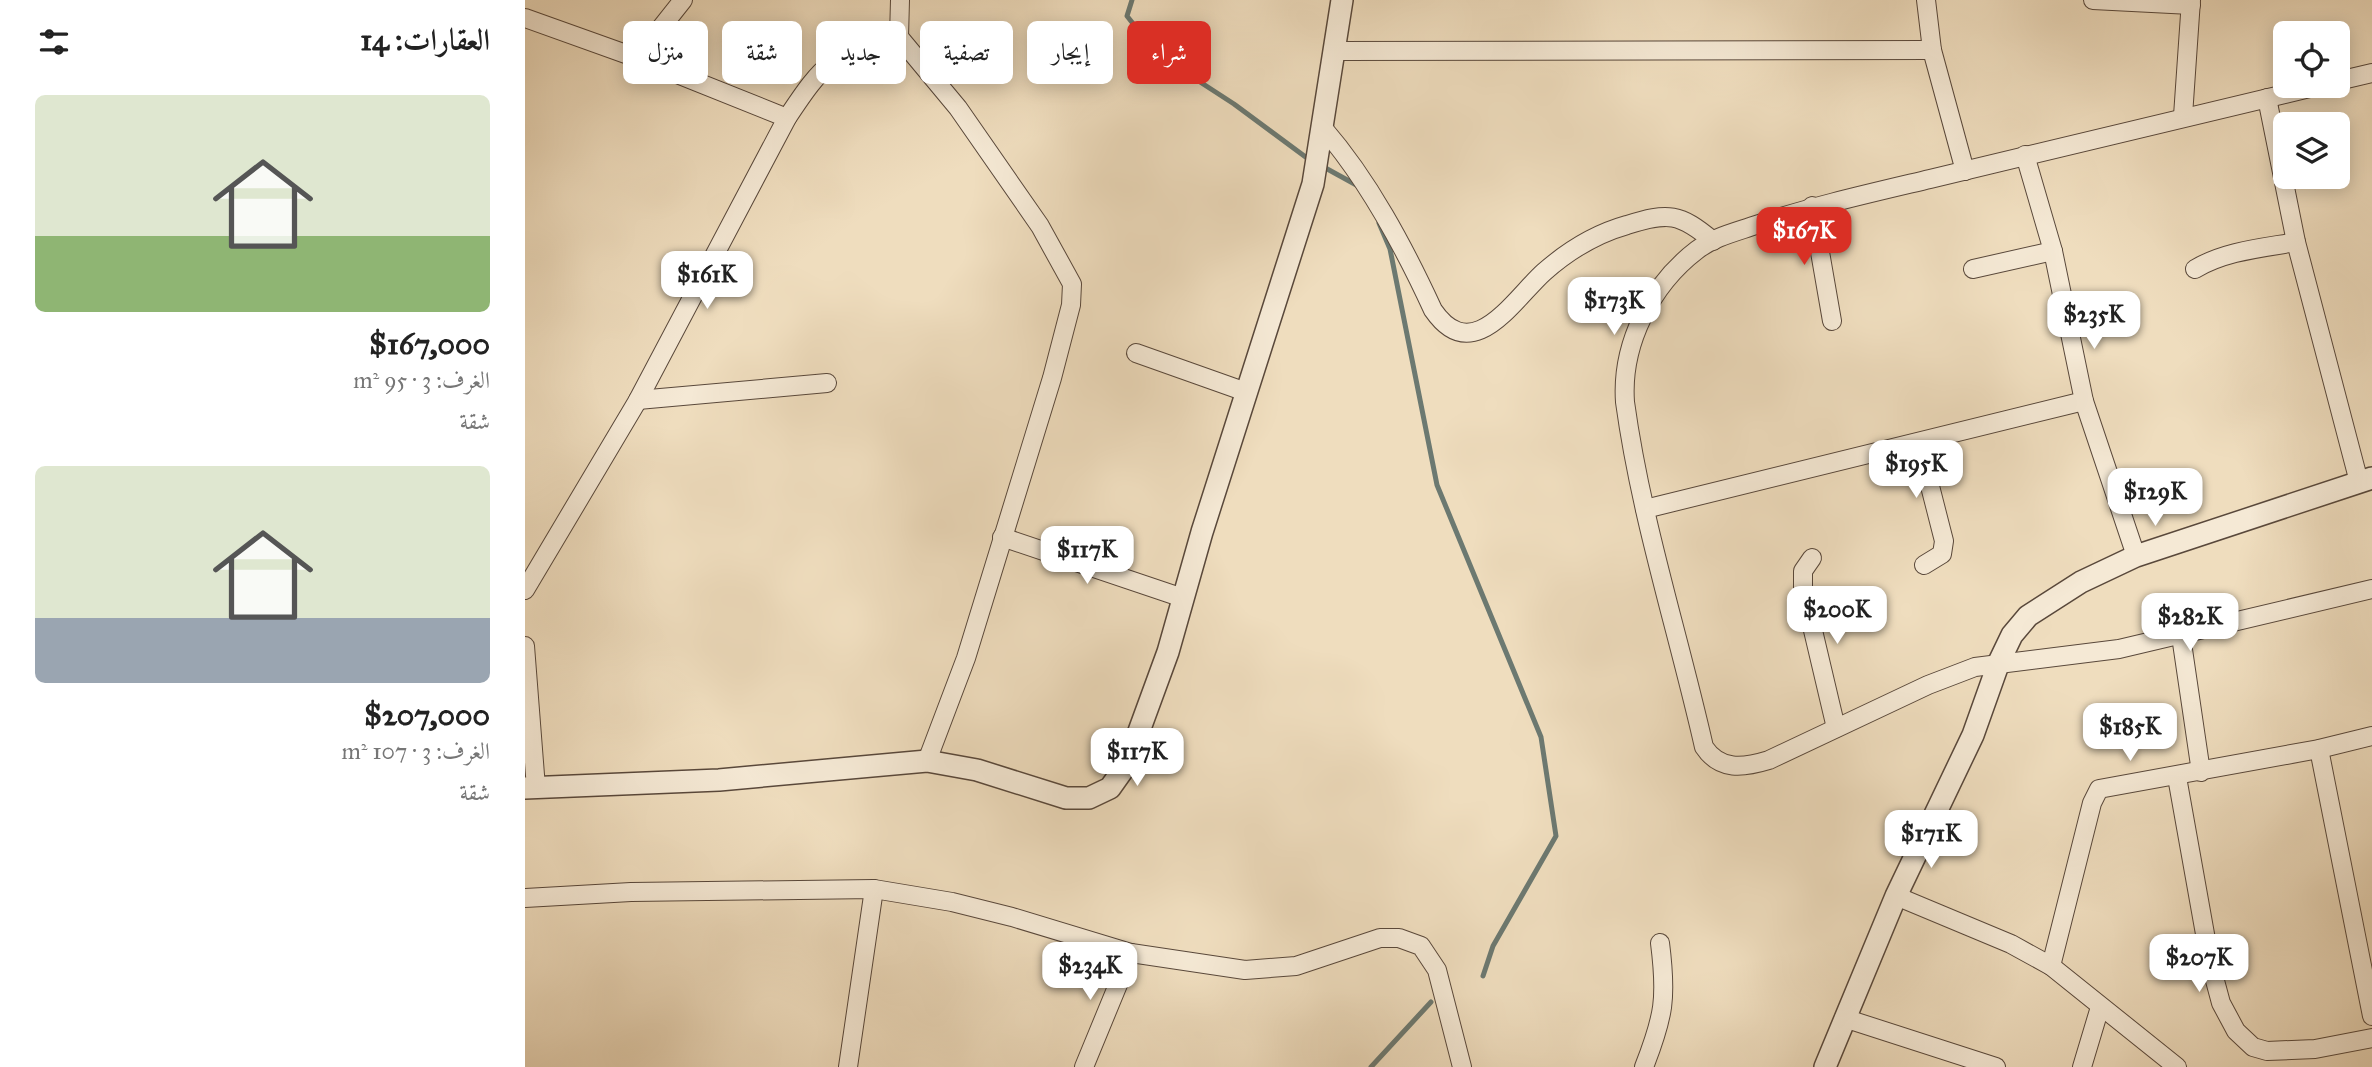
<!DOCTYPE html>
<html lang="ar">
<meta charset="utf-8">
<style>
:root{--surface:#fff;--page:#f6f6f6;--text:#222;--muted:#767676;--accent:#d93025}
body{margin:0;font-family:"IM FELL Great Primer",Amiri,serif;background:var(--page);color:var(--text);direction:rtl;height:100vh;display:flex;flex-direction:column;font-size:26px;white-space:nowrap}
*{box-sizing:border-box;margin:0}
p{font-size:23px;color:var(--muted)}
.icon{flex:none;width:38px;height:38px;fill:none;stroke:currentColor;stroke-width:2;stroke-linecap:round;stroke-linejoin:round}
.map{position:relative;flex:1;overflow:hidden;direction:ltr}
.sheet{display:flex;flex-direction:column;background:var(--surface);width:525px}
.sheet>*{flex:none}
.hud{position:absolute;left:21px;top:21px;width:665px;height:63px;direction:rtl;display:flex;gap:14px}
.fabs{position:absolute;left:1748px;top:21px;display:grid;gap:14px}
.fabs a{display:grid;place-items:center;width:77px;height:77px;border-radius:10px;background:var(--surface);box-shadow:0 4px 18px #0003;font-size:35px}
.price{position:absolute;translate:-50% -60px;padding:0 16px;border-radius:14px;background:#fff;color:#222;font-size:23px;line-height:46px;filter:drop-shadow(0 2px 4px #0008)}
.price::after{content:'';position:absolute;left:50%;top:42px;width:21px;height:16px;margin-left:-10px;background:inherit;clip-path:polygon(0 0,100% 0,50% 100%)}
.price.on{background:var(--accent);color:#fff}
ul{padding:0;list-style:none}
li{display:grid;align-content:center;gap:14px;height:371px;padding:0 35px}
li span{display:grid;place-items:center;height:217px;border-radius:10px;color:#555}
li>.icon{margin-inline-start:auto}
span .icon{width:126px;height:126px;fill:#fffc;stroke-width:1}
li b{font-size:30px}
h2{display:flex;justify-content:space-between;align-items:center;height:84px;padding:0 35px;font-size:30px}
.pill{padding:0 24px;border-radius:10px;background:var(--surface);box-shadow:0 4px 18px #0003;font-size:24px;line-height:63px}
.pill.on{background:var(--accent);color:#fff}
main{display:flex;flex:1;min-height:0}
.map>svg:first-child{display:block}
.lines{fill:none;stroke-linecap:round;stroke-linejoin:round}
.stream{stroke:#6c7971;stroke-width:5}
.minor-casing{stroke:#59483b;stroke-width:20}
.tertiary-casing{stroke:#59483b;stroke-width:24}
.minor{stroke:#f5e9d5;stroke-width:18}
.tertiary{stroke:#f5e9d5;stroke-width:21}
</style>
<main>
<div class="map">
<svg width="1847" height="1067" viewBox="0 0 1847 1067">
<rect width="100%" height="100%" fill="#efddbe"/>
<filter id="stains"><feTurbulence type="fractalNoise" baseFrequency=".00286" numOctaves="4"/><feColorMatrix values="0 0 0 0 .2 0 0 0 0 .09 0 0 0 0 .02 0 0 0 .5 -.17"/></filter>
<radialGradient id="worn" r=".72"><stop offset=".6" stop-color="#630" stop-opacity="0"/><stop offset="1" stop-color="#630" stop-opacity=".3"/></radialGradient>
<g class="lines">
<g class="stream">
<path d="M 607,0 L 602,16 L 632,54 L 709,104 L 786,161"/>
<path d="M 795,165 L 835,187"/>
<path d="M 854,223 L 865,249 L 912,485 L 1016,737 L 1031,836 L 968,946 L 958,976"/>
<path d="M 846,1067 L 906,1002"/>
</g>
<g class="minor-casing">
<g id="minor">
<path d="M 375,0 L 374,37 L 433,108 L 515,226 L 547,284 L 546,305 L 527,378 L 441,658 L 402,761"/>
<path d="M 1401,0 L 1407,50 L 1440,171"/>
<path d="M 1568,0 L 1666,5"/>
<path d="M 0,18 L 112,58 L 262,118"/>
<path d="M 809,51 L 1407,50"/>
<path d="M 112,58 L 158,0"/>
<path d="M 1813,81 L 1847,73"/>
<path d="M 1793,86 C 1664,116 1535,148 1405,179 C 1346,193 1288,206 1231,225 C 1211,232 1189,237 1172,250 C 1126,285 1096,344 1100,402 C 1116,519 1153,632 1179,747 C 1195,771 1218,768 1244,760 L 1403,685 L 1450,667 L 1594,649 L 1847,589"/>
<path d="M 1742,98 L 1771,242 L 1834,482"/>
<path d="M 1658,116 L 1666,0"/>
<path d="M 798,128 C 844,181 879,247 908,310 C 948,368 988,300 1019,272 C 1044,250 1070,234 1102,225 C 1143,212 1155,213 1188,241"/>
<path d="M 1500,155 L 1528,251 L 1559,401 L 1611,556"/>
<path d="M 1287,206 L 1307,321"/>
<path d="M 1448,269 L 1528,251"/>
<path d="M 1670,269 C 1700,251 1737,248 1771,242"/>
<path d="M 611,353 L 721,392"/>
<path d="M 113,400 L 302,383"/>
<path d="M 1394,443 L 1419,541 L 1417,554 L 1399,565"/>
<path d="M 1120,509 L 1559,401"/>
<path d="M 477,537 L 658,598"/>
<path d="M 1287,558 L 1278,571 L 1278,588 L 1311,728"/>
<path d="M 0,590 L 113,400 L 262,118 C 299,62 308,53 374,37"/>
<path d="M 1656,636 L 1676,772"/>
<path d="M 0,646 L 11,788"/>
<path d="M 1794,749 L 1847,1016"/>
<path d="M 1652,777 L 1685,962 L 1696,1003 L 1711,1031 L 1728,1047 L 1742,1051 L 1790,1049 L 1847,1038"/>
<path d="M 1371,896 L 1486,944 L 1526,966 L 1652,1067"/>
<path d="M 0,898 L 106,892 L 349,889 L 427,902 L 487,917 L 606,953 L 720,970 L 771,966 L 855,938 L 874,938 L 896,946 L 912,970 L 937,1067"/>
<path d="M 1526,966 L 1567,803 L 1574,789 L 1794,749 L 1847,736"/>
<path d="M 1319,1018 L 1471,1067"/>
<path d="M 323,1067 L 349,889"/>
<path d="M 559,1067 L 606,953"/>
<path d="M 1119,1067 C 1139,1016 1142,998 1135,943"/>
<path d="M 1557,1067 L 1575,1007"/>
</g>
</g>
<g class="tertiary-casing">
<g id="tertiary">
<path d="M 0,788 L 194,780 L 402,761 L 452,770 L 541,798 L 564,798 L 585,788 L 602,764 L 643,652 L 677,532 L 788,184 L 817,0"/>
<path d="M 1300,1067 L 1371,896 L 1448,735 L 1474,662 L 1487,635 L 1503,616 L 1556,582 L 1611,556 L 1847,478"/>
</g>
</g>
<use href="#minor" class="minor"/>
<use href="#tertiary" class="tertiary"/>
</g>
<rect width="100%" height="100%" filter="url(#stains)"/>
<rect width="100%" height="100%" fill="url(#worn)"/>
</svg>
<div class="fabs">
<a><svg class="icon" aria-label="locate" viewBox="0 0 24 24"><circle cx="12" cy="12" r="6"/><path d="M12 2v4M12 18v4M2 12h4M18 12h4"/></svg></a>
<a><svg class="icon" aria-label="layers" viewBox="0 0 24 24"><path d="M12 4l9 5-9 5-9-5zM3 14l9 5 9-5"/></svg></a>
</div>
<b class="price on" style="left:1279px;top:267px">$167K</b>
<b class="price" style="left:182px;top:311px">$161K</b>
<b class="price" style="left:1089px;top:337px">$173K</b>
<b class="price" style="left:1569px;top:351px">$235K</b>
<b class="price" style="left:1391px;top:500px">$195K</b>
<b class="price" style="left:1630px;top:528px">$129K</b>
<b class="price" style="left:562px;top:586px">$117K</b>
<b class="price" style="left:1312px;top:646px">$200K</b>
<b class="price" style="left:1665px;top:653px">$282K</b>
<b class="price" style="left:1605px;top:763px">$185K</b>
<b class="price" style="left:612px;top:788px">$117K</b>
<b class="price" style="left:1406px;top:870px">$171K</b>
<b class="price" style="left:1674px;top:994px">$207K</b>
<b class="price" style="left:565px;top:1002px">$234K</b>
<div class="hud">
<a class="pill on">شراء</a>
<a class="pill">إيجار</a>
<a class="pill">تصفية</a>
<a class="pill">جديد</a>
<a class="pill">شقة</a>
<a class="pill">منزل</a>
</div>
</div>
<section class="sheet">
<h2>العقارات: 14<svg class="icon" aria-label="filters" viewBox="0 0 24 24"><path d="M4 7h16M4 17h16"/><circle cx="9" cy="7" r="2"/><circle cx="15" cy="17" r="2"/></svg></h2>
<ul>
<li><span style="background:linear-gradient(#dfe7d0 65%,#8fb573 0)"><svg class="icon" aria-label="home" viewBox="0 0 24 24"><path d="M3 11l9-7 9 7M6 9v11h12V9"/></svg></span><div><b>$167,000</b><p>الغرف: 3 · 95 m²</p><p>شقة</p></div></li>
<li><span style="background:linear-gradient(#dfe7d0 70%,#9aa5b1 0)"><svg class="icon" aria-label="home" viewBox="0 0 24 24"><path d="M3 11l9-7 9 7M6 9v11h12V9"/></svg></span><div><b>$207,000</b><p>الغرف: 3 · 107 m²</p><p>شقة</p></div></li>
</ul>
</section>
</main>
